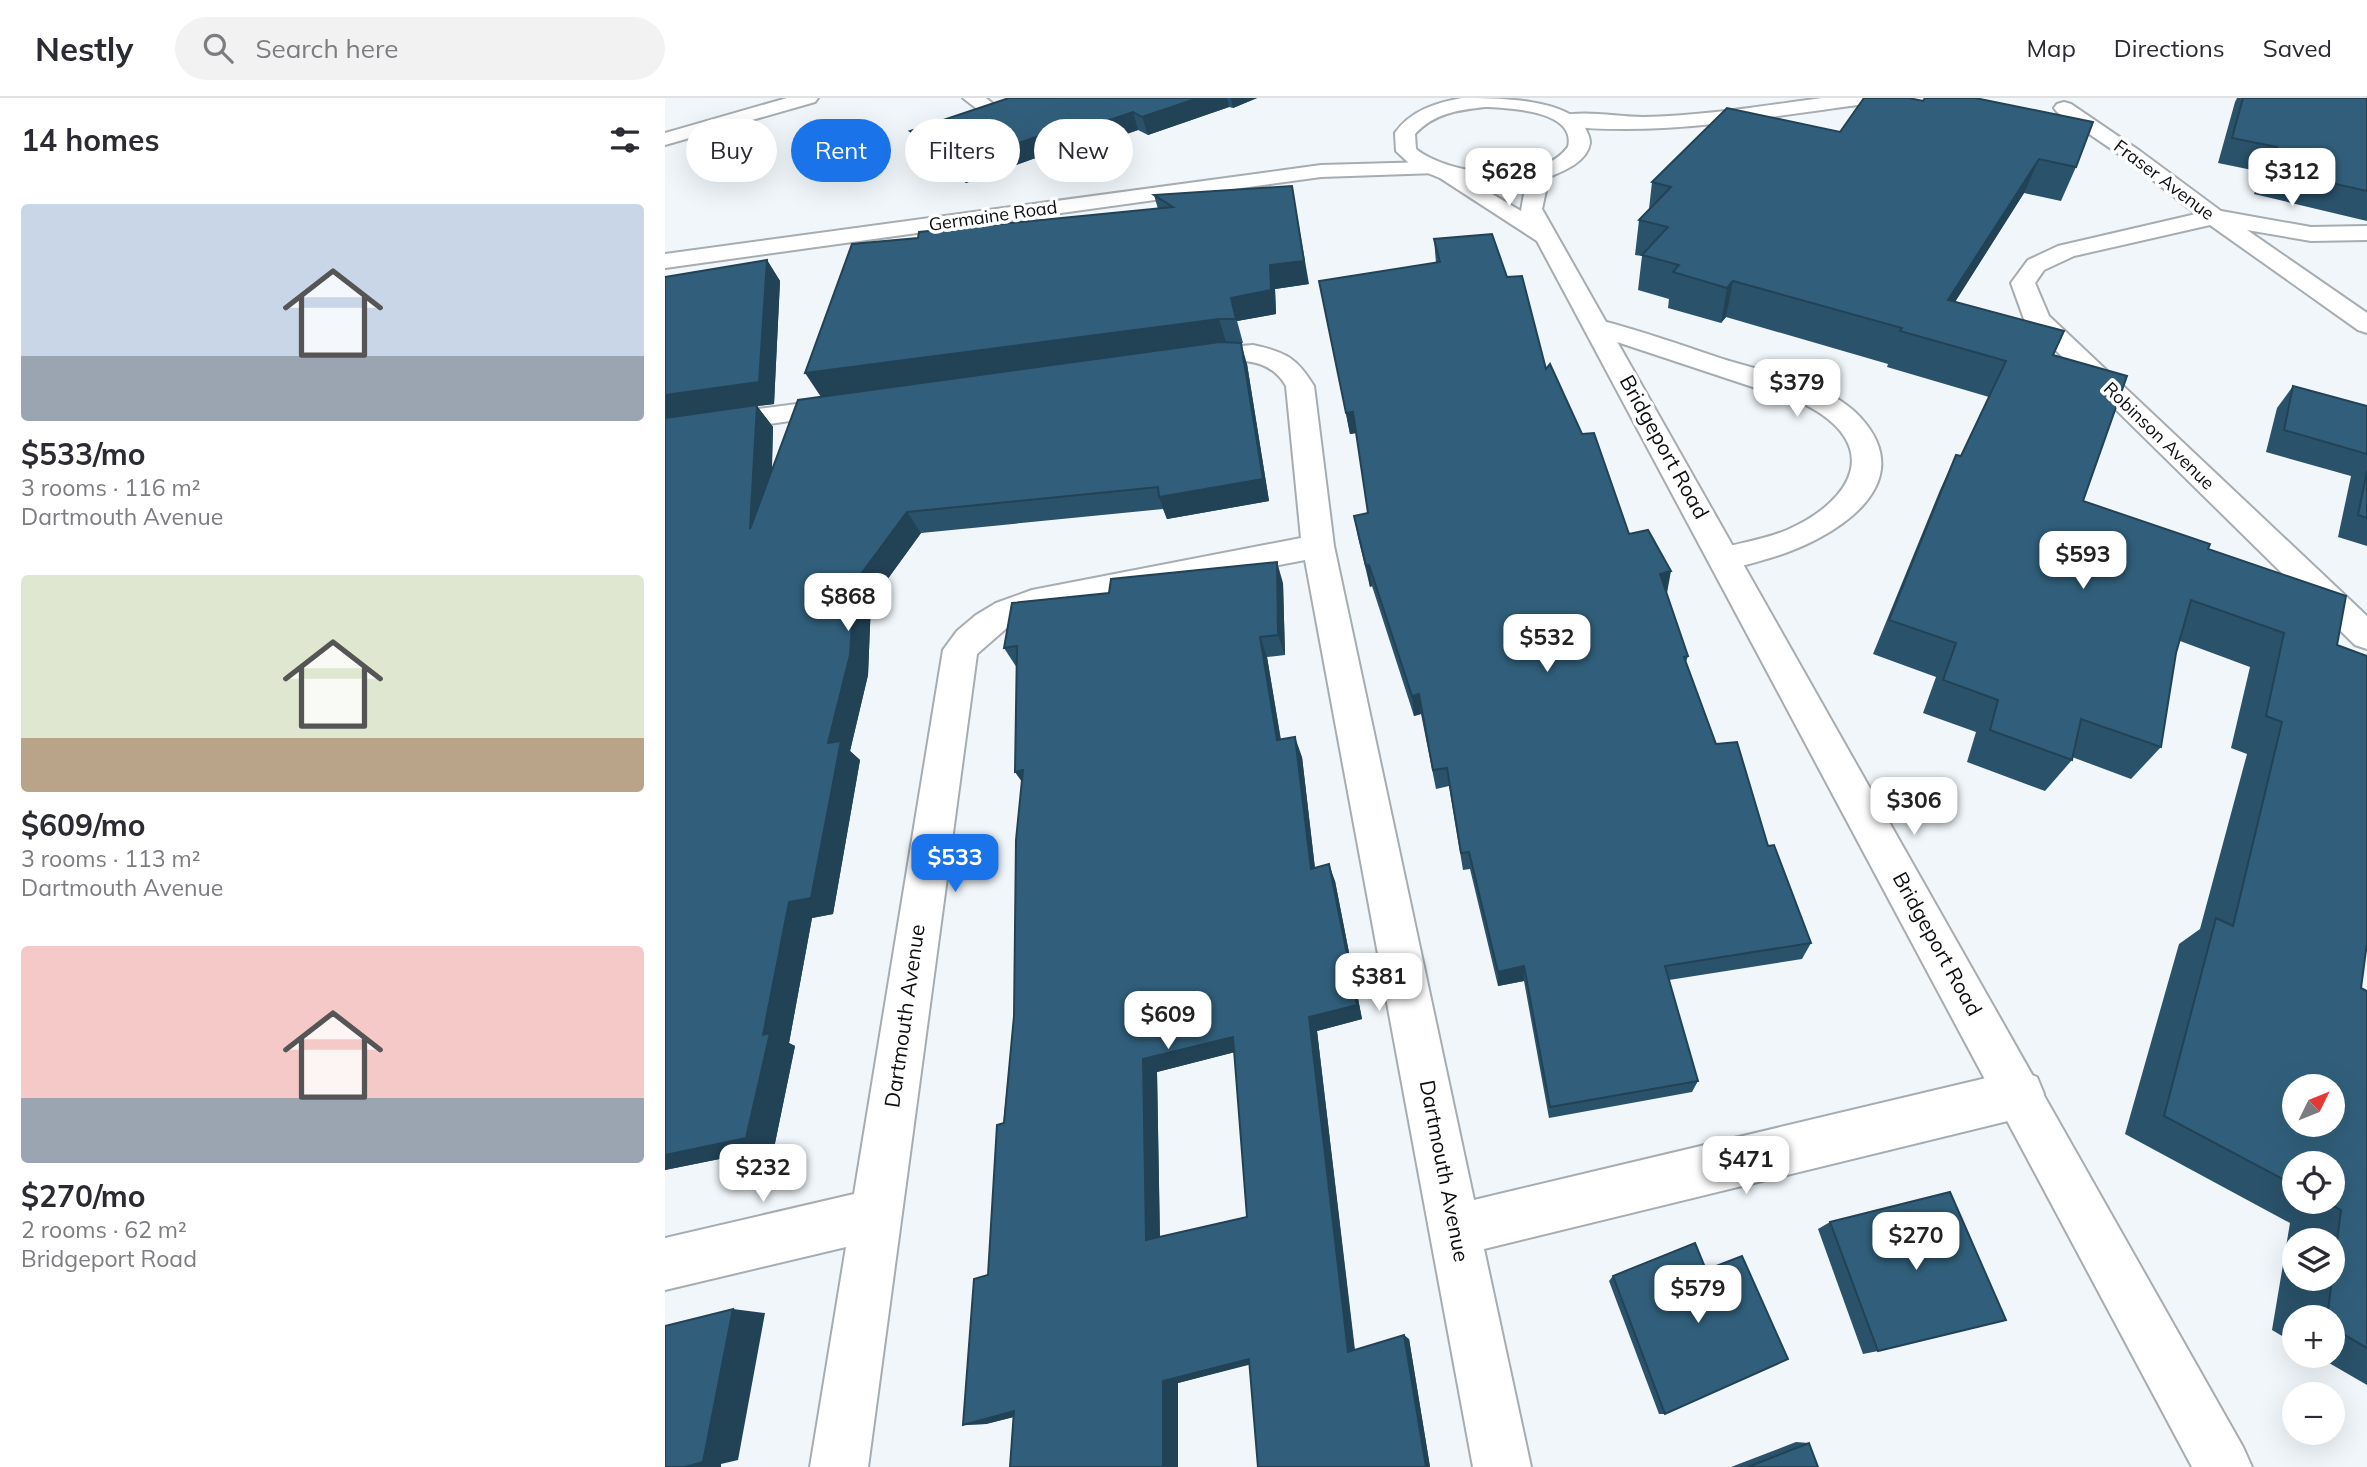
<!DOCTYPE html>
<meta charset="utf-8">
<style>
:root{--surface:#fff;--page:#f2f2f3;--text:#2b2b33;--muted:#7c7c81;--line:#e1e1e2;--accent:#1a73e8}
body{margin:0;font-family:Mulish,sans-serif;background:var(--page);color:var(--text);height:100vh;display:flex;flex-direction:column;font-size:26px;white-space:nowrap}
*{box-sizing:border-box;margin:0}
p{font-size:23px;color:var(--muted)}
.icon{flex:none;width:38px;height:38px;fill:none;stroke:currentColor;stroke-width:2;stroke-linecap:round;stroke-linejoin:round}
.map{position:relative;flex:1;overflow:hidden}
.drawer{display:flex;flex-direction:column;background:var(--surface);width:665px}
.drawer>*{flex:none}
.hud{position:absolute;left:21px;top:21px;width:665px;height:63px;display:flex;gap:14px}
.needle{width:46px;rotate:47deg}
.tools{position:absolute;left:1617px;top:976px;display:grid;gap:14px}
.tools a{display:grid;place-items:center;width:63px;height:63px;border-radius:50%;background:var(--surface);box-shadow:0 7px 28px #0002;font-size:35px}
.price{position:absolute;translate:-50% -60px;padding:0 16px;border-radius:14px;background:#fff;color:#222;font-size:23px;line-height:46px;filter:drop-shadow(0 2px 4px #0008)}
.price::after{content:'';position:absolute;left:50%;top:42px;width:21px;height:16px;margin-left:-10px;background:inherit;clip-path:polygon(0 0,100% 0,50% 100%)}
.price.selected{background:var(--accent);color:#fff}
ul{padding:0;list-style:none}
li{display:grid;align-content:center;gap:14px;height:371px;padding:0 21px}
li span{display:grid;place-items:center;height:217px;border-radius:7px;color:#555}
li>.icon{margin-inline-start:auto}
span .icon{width:126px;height:126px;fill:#fffc;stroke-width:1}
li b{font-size:30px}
h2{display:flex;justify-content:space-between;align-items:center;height:84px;padding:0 21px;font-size:30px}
.pill{padding:0 24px;border-radius:32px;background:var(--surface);box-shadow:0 7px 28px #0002;font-size:24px;line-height:63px}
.pill.selected{background:var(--accent);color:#fff}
header{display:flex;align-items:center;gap:42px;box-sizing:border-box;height:98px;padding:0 35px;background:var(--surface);border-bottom:2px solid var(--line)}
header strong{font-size:33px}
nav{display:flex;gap:38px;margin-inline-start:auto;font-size:24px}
.search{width:490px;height:63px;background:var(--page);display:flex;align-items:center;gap:18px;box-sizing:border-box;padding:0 24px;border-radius:38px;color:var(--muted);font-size:26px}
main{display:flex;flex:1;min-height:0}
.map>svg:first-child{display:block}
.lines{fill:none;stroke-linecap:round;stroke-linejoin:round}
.minor-casing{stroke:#a6acb0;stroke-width:4}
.tertiary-casing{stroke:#a6acb0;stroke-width:4}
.secondary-casing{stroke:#a6acb0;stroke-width:4}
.minor{fill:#fff;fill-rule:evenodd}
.tertiary{fill:#fff;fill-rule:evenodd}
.secondary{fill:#fff;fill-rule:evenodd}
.wall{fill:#2a526a;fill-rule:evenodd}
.shaded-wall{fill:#224256}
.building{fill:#315f7b;stroke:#224256;stroke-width:2;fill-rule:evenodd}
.labels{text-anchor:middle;stroke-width:7;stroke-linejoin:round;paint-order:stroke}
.far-street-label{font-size:18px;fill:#0c0e10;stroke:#fff}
.street-label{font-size:21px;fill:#0c0e10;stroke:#fff}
</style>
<header>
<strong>Nestly</strong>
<div class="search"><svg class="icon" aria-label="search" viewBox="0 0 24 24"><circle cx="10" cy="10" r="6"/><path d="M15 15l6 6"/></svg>Search here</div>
<nav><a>Map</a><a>Directions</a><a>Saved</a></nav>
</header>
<main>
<section class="drawer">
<h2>14 homes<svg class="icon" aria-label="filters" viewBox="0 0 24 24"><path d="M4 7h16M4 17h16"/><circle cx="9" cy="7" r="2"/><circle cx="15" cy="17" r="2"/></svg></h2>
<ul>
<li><span style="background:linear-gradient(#c9d6e8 70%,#9aa5b1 0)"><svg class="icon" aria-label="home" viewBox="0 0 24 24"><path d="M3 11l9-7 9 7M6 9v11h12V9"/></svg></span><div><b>$533/mo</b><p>3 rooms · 116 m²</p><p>Dartmouth Avenue</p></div></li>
<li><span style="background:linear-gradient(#dfe7d0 75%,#b9a48a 0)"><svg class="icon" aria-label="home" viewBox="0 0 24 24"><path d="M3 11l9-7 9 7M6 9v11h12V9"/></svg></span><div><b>$609/mo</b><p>3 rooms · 113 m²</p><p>Dartmouth Avenue</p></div></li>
<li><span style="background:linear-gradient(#f6c9c9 70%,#9aa5b1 0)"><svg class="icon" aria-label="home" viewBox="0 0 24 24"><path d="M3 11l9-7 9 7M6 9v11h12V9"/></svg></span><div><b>$270/mo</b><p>2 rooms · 62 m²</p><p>Bridgeport Road</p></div></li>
</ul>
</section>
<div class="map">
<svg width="1702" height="1369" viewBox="0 0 1702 1369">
<rect width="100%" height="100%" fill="#f0f6fa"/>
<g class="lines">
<g class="minor-casing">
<g id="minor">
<path d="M 122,0 L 153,0 L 150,4 L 0,47 L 0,35 Z"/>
<path d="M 298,0 L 321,0 L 338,14 L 335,18 L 321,18 Z"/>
<path d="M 1399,4 L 1406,6 L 1475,53 L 1556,113 L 1646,129 L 1702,128 L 1702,142 L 1646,143 L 1582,132 L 1702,215 L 1702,235 L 1693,232 L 1545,127 L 1409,158 L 1379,172 L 1370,185 L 1384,218 L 1702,518 L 1702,551 L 1690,547 L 1359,221 L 1346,185 L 1363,162 L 1393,148 L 1531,116 L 1461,61 L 1392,14 L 1389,10 L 1392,6 Z"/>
<path d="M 934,222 C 977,233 1019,248 1061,262 C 1105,276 1163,284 1196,320 C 1258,389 1164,443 1105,460 C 1087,465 1067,473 1049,468 L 1044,460 L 1049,452 C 1073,445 1099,442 1122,432 C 1190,402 1218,346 1139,306 L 925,235 L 921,230 L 925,225 Z"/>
<path d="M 588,247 C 621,254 632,260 649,288 L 669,448 L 809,1102 L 1355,972 L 1372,979 L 1379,996 L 1372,1013 L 1355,1020 L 819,1151 L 866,1369 L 808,1369 L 640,462 L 382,511 L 344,528 L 312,556 L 203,1369 L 145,1369 L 181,1149 L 0,1192 L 0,1140 L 189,1096 L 278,552 L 292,533 L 311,517 L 331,505 L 367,492 L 636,440 L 621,288 C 601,253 560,263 526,268 L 517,266 L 513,260 L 517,254 L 526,252 Z"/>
<path d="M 178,300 L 188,302 L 192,308 L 188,314 L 0,341 L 0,323 Z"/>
</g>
</g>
<g class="tertiary-casing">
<g id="tertiary">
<path d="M 1157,0 L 1211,0 L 1201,6 C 1121,16 1041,31 960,31 C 939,31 916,31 896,26 L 893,22 L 896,18 C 918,12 953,19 978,19 C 1038,18 1097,8 1157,0 Z"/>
<path d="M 764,64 L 772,65 L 775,70 L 772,75 L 656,79 L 0,170 L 0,156 L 656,67 Z"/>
</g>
</g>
<g class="secondary-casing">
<path id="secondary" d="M 797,0 C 831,0 901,0 920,30 C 923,35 925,40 925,45 C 922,64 899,73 884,79 L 877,111 L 1578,1349 L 1587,1369 L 1527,1369 L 872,143 L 775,80 L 748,69 L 731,53 L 730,35 C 746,12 771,5 797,0 ZM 820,9 C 843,10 912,12 903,49 C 874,88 785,78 751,51 L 750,36 C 769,15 794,12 820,9 ZM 861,84 L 856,113 L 812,87 Z"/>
</g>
<use href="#minor" class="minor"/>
<use href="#tertiary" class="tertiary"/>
<use href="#secondary" class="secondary"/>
</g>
<g class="wall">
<path d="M 344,0 L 592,0 L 568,10 L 564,9 L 483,37 L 473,32 L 398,58 L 390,53 L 301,85 L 253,51 L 245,33 Z"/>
<path d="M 1199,0 L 1411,69 L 1396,103 L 1359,95 L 1290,204 L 1388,257 L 1418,403 L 1543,451 L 1672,547 L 1696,890 L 1702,893 L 1702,1287 L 1652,1258 L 1668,1258 L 1668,1220 L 1629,1220 L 1629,1245 L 1607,1232 L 1625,1125 L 1460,1036 L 1514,846 L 1535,831 L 1582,656 L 1566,650 L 1585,569 L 1515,543 L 1511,555 L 1496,649 L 1466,681 L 1407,659 L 1407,662 L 1380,693 L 1302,664 L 1311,634 L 1258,615 L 1271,579 L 1208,556 L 1275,392 L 1291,357 L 1296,358 L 1324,299 L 1222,269 L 1223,266 L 1061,219 L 1056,225 L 1003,210 L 1004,201 L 973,192 L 977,158 L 970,157 L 974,122 L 984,111 L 987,84 L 1175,34 ZM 1629,1066 L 1668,1104 L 1629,1104 ZM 1629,1143 L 1668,1143 L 1668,1181 L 1629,1181 Z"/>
<path d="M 1572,0 L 1702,0 L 1702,123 L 1589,96 L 1597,74 L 1553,65 L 1570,4 Z"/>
<path d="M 489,97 L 644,186 L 610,191 L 611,216 L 572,223 L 578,245 L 560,244 L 582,266 L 604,403 L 502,421 L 498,411 L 256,435 L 206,504 L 203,577 L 185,653 L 195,662 L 168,816 L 147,820 L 124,945 L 130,948 L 109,1050 L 0,1072 L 102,162 L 115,183 L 109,306 L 92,308 L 108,329 L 107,373 L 156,299 L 253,140 L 493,111 Z"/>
<path d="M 769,141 L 842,179 L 881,271 L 917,336 L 964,436 L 1002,495 L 1001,495 L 1023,558 L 1021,564 L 1051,646 L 1103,748 L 1146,845 L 1137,861 L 1004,882 L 1033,983 L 1027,994 L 884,1020 L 859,883 L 833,888 L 805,771 L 798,772 L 784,688 L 771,691 L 756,616 L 749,618 L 707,488 L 705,489 L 693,439 L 689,418 L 703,415 L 691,335 L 685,336 L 654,183 L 771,165 Z"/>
<path d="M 1628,288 L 1702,308 L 1702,448 L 1673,439 L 1686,378 L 1601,354 L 1612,310 Z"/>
<path d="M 618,485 L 620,557 L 602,559 L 616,642 L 637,659 L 650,770 L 670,783 L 697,921 L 652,933 L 690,1252 L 744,1241 L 765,1369 L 584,1266 L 513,1285 L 513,1369 L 345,1369 L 349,1319 L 321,1326 L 298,1327 L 323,1177 L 349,918 L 357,684 L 350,674 L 352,570 L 339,550 ZM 570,954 L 582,1119 L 495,1139 L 492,974 Z"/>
<path d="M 1165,1124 L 1213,1253 L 1198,1256 L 1153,1131 Z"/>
<path d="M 948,1178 L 1000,1316 L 994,1316 L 944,1183 Z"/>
<path d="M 1131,1344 L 1144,1345 L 1153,1369 L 1066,1369 Z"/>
</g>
<g class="shaded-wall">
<path d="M 533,0 L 562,0 L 564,9 L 483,37 L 477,19 Z"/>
<path d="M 566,0 L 592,0 L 568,10 Z"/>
<path d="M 468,14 L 473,32 L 398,58 L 391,40 Z"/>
<path d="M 383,35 L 390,53 L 301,85 L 292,66 Z"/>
<path d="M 1374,61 L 1359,95 L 1269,237 L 1283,202 Z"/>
<path d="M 627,88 L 644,186 L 610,191 L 611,216 L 572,223 L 578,245 L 566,200 L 605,167 Z"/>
<path d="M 102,162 L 115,183 L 109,306 L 92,308 L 108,329 L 104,452 L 0,320 L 0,297 Z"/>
<path d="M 1068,183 L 1061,219 L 1056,225 L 1062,190 Z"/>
<path d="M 554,221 L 561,244 L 156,299 L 140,275 Z"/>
<path d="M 576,245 L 582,266 L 604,403 L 502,421 L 494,399 Z"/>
<path d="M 688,314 L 691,335 L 685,336 L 681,315 Z"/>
<path d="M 242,414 L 256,435 L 206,504 L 203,577 L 185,653 L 195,662 L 168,816 L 147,820 L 124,945 L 130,948 L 109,1050 L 0,1072 L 0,1057 L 124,804 L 163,645 L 190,484 Z"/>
<path d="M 612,464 L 618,485 L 620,557 L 613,537 Z"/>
<path d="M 704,467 L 707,488 L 705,489 L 701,468 Z"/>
<path d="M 1006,473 L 1002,495 L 991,497 L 995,476 Z"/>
<path d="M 595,539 L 602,559 L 619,662 L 612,642 Z"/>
<path d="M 754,596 L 756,616 L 749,618 L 747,598 Z"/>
<path d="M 630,639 L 637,659 L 652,788 L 646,771 Z"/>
<path d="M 358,672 L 365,693 L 350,674 Z"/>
<path d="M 664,766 L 670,783 L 697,921 L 652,933 L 690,1256 L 683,1254 L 644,919 Z"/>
<path d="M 859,868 L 859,883 L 833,888 L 833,874 Z"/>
<path d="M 568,939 L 578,952 L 492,974 L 495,1149 L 481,1142 L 478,961 Z"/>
<path d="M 68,1211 L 100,1215 L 73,1362 L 56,1366 L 56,1369 L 20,1369 Z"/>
<path d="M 739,1237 L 744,1241 L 765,1369 L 761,1369 Z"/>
<path d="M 584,1261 L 595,1264 L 513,1285 L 513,1369 L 498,1369 L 498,1283 Z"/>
<path d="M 349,1313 L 371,1313 L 321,1326 L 298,1327 Z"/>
</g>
<g class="building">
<path d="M 344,0 L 533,0 L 477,19 L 468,14 L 391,40 L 383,35 L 292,66 L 245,33 Z"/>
<path d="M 1199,0 L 1244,0 L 1258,3 L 1260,0 L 1310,0 L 1428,24 L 1411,69 L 1374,61 L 1283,202 L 1399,233 L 1388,257 L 1462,278 L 1418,403 L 1545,446 L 1543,451 L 1681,498 L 1672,547 L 1702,558 L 1702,845 L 1696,890 L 1702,893 L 1702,1250 L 1668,1230 L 1668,1220 L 1662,1220 L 1676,1112 L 1661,1104 L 1668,1104 L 1668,1066 L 1629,1066 L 1629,1087 L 1499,1018 L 1551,820 L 1568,828 L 1617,624 L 1601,618 L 1619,535 L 1526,502 L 1511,555 L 1496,649 L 1416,621 L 1407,662 L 1325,632 L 1333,602 L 1278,582 L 1291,545 L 1224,522 L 1291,357 L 1296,358 L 1341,263 L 1235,233 L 1237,230 L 1068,183 L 1062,190 L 1008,174 L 1014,167 L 977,157 L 1003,129 L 974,122 L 1006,89 L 987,84 L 1062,10 L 1175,34 ZM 1629,989 L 1668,989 L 1668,1027 L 1629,1027 Z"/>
<path d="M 1578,0 L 1702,0 L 1702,93 L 1604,71 L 1612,49 L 1567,40 Z"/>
<path d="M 627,88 L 639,163 L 605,167 L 606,192 L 566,200 L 571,221 L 554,221 L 140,275 L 187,146 L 253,140 L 254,134 L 508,109 L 489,97 Z"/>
<path d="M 827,136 L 842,179 L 857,178 L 881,271 L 885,266 L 917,336 L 929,335 L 964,436 L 983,432 L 1006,473 L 995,476 L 1023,558 L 1019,559 L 1051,646 L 1072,644 L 1103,748 L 1109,747 L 1146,845 L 1000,868 L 1033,983 L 885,1009 L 859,868 L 833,874 L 804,754 L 796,755 L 782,670 L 768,672 L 754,596 L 747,598 L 704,467 L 701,468 L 689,418 L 703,415 L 688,314 L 681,315 L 654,183 L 775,164 L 769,141 Z"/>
<path d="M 102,162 L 94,284 L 0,297 L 0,179 Z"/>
<path d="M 555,244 L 576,245 L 598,381 L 494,399 L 493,389 L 242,414 L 190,484 L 185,557 L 163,645 L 176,643 L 146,800 L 124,804 L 98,937 L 105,935 L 81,1040 L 0,1057 L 0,320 L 92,307 L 85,431 L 133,302 Z"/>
<path d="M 1628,288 L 1702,308 L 1702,356 L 1619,332 Z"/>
<path d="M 1702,373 L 1702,420 L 1693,417 Z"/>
<path d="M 612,464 L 613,537 L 595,539 L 612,642 L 630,639 L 646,771 L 664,766 L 692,907 L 644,919 L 683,1254 L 739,1237 L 761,1369 L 593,1369 L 584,1261 L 498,1283 L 498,1369 L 345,1369 L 349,1313 L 298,1327 L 309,1181 L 323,1177 L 332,1027 L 339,1025 L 349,918 L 351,742 L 358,672 L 350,674 L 352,548 L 339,550 L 347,505 L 444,495 L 446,481 ZM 568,939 L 582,1119 L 481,1142 L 478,961 Z"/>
<path d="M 1285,1094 L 1341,1222 L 1213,1253 L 1165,1124 Z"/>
<path d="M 1030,1145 L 1041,1172 L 1077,1158 L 1123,1261 L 1000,1316 L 948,1178 Z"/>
<path d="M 68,1211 L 38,1364 L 20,1369 L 0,1369 L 0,1228 Z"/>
<path d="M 1144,1345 L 1153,1369 L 1083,1369 Z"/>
</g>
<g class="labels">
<g class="far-street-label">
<text transform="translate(1499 82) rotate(37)" y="6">Fraser Avenue</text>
<text transform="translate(328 118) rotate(-8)" y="6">Germaine Road</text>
<text transform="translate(1494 338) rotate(44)" y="6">Robinson Avenue</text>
</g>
<g class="street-label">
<text transform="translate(999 349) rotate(61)" y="7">Bridgeport Road</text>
<text transform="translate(1272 846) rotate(61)" y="7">Bridgeport Road</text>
<text transform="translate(240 918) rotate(-82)" y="7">Dartmouth Avenue</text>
<text transform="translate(779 1073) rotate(79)" y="7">Dartmouth Avenue</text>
</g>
</g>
</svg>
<div class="tools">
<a><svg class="needle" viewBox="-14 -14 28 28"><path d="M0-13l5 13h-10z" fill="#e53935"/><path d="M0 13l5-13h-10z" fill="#7c7c81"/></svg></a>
<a><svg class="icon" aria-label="locate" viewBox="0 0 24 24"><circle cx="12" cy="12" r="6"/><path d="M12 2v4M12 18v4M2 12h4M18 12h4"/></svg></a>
<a><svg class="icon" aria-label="layers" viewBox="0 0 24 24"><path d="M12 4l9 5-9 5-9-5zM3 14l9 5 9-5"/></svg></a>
<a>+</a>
<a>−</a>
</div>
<b class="price" style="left:844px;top:110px">$628</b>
<b class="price" style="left:1627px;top:110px">$312</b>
<b class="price" style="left:1132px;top:321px">$379</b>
<b class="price" style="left:1418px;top:493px">$593</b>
<b class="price" style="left:183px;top:535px">$868</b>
<b class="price" style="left:882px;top:576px">$532</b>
<b class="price" style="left:1249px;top:739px">$306</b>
<b class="price selected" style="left:290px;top:796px">$533</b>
<b class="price" style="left:714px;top:915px">$381</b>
<b class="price" style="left:503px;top:953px">$609</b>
<b class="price" style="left:1081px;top:1098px">$471</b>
<b class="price" style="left:98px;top:1106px">$232</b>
<b class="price" style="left:1251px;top:1174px">$270</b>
<b class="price" style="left:1033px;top:1227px">$579</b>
<div class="hud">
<a class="pill">Buy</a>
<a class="pill selected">Rent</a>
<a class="pill">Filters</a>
<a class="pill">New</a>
</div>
</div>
</main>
